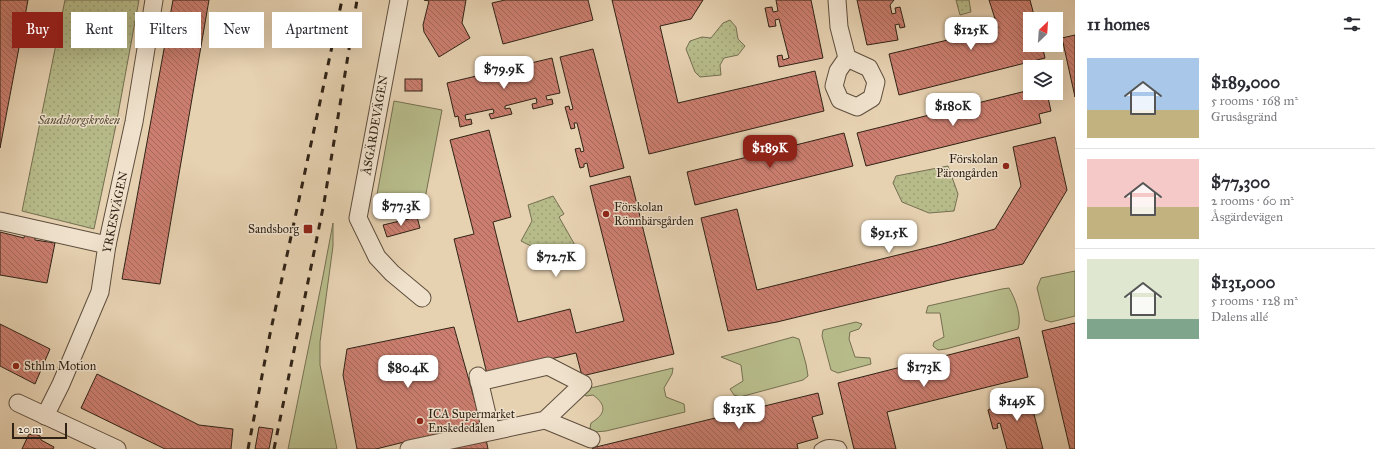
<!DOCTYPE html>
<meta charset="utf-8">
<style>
:root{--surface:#fff;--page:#f2f2f3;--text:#2b2b33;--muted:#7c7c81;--line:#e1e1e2;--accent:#8f2418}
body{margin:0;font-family:"IM FELL Great Primer",serif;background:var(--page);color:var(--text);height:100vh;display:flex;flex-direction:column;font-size:15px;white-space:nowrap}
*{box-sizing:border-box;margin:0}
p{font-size:13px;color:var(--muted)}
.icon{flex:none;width:22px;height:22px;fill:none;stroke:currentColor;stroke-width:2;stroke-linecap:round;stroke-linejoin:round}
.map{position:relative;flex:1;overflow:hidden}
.panel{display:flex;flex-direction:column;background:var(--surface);width:300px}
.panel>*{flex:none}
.banner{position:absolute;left:12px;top:12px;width:380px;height:36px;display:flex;gap:8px}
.needle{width:26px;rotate:25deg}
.tools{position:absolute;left:1023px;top:12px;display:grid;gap:8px}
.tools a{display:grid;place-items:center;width:40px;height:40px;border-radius:0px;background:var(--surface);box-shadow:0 4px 16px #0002;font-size:20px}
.scale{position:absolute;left:12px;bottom:10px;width:55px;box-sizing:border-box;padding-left:4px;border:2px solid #302316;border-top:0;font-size:11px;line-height:14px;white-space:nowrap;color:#302316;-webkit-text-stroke:3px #efe1cc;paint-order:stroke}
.price{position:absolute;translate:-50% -34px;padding:0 9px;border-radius:8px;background:#fff;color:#222;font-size:13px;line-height:26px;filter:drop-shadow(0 1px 2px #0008)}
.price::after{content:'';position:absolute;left:50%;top:24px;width:12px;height:9px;margin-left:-6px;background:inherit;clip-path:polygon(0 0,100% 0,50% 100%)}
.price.current{background:var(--accent);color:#fff}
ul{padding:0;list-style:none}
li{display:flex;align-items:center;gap:12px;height:100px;padding:0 12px}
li+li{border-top:1px solid var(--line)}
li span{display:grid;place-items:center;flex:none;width:112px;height:80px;border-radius:0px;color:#555}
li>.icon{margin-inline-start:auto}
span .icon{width:48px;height:48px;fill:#fffc;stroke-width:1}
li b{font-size:17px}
h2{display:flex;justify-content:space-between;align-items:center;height:48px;padding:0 12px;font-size:17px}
.chip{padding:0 14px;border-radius:0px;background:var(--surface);box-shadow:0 4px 16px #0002;font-size:14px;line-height:36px}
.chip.current{background:var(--accent);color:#fff}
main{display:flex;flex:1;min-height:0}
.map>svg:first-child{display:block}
.grass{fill:#b7bb8a;stroke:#746f50}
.park{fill:url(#park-dots);stroke:#746f50}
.building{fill:url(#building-back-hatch);stroke:#302316}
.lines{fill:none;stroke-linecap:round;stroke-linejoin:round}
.lane-casing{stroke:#5e4e3d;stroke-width:11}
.street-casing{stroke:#5e4e3d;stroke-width:19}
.lane{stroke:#efe1cc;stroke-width:9}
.street{stroke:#efe1cc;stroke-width:17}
.rail{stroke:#302316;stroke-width:3;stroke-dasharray:7 7;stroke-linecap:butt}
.poi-dot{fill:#8f2418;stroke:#efe1cc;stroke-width:1.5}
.labels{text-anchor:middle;stroke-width:3;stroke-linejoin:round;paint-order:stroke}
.park-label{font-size:12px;font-style:italic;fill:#524933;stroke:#efe1cc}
.street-label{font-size:12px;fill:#302316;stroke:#efe1cc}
.poi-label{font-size:12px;fill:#302316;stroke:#efe1cc;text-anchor:start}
</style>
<main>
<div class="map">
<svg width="1075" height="449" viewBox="0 0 1075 449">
<defs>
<pattern id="park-dots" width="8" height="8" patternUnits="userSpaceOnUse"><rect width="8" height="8" fill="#b7bb8a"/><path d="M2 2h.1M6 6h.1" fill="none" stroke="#9ea076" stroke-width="1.8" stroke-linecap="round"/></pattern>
<pattern id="building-back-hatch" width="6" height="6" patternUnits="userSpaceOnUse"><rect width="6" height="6" fill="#cb7e6f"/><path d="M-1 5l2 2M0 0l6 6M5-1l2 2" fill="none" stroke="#a5675a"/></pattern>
</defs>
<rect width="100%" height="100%" fill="#e6d1b1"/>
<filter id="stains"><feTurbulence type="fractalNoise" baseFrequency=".005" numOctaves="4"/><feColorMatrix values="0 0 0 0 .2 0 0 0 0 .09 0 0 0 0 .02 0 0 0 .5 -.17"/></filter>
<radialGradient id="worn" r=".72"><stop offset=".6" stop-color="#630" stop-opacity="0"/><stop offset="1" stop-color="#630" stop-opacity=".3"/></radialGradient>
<g class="grass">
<path d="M 394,101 L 442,110 L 423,209 L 376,200 Z"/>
<path d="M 333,223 L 333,246 L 320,342 L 320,365 L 337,449 L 288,449 L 323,276 Z"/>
<path d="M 1075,271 L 1075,316 L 1051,322 L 1045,320 L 1037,288 L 1041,278 Z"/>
<path d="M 1009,288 C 1016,300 1022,317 1018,329 L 946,349 L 938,350 L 933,346 L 934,342 L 944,337 L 940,313 L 926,313 L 928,306 L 1002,289 Z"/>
<path d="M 856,322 L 862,324 L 859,329 L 850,332 L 849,339 L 855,357 L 870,358 L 871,364 L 838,373 L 831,370 L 822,336 L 823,330 Z"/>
<path d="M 793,337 L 799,339 L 806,364 L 808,376 L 803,380 L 740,397 L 734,395 L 730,389 L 743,381 L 741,365 L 721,357 Z"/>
<path d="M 673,368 L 672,374 L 664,388 L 666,397 L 684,404 L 685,412 L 606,431 L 594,432 L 590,428 L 591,423 C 606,414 607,405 593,395 L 586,396 L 581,391 L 586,388 L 595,387 Z"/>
</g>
<g class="park">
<path d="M 65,0 L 139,0 L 116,125 L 94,229 L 22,211 Z"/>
<path d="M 956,0 L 969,0 L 971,12 L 960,15 Z"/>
<path d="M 730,20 L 736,27 L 738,39 L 745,46 L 738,55 L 724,58 L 720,65 L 721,75 L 700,77 L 695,72 L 686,49 L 690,41 L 702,37 L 711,38 L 723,23 Z"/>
<path d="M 948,166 L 958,194 L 954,211 L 929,213 L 902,202 L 893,183 L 896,176 Z"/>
<path d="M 553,196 L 564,214 L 559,217 L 576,247 L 553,254 L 547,254 L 521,241 L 532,221 L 528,205 Z"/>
</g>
<g class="building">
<path d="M 0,0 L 28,0 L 0,148 Z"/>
<path d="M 173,0 L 209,0 L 160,284 L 122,279 Z"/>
<path d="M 424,0 L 466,0 L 462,23 L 470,38 L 439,57 L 424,32 L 423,25 L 429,1 Z"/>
<path d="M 505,0 L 588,0 L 593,20 L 503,44 L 492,3 Z"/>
<path d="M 612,0 L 703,0 L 691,19 L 660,26 L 678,103 L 815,71 L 824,111 L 649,154 Z"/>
<path d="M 776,0 L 811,0 L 823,58 L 779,67 L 777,56 L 782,55 L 783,60 L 789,58 L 779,19 L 775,20 L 776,26 L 769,27 L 765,8 L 772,7 L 773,12 L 778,11 Z"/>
<path d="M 857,0 L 894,0 L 890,5 L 892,14 L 896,13 L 895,8 L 900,7 L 905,27 L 900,28 L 899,24 L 895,25 L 898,40 L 867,45 Z"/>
<path d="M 989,0 L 1030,0 L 1035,19 L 1030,19 L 1030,45 L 1042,45 L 1045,58 L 899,95 L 889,54 L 998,28 Z"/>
<path d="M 1075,35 L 1075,97 L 1062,38 Z"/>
<path d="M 593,49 L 624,168 L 590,177 L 587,163 L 584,164 L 584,167 L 580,168 L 575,149 L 580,148 L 581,152 L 584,151 L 577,123 L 574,123 L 575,128 L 571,129 L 567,114 L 565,107 L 569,106 L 570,110 L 573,109 L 560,57 Z"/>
<path d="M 552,58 L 560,93 L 546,96 L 547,100 L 552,99 L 553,104 L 533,109 L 532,104 L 537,103 L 536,98 L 505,106 L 505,109 L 510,108 L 512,114 L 491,119 L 489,114 L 494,113 L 493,109 L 465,115 L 466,120 L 471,119 L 472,124 L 460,127 L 458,116 L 455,117 L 447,83 Z"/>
<rect x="405" y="79" width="17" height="12"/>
<path d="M 1030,90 L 1030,93 L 1047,93 L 1051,111 L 1039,114 L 1041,123 L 866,166 L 857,133 Z"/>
<path d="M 489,130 L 511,217 L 493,222 L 518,322 L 570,309 L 576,333 L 624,321 L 590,186 L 630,176 L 674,354 L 582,376 L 576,353 L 487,374 L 454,239 L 474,234 L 450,140 Z"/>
<path d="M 844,133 L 853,166 L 695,205 L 687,172 Z"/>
<path d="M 1055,137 L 1067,190 L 1023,264 L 950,280 L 777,322 L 728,331 L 701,218 L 737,209 L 757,290 L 765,288 L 942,244 L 995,229 L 1021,186 L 1013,147 Z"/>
<path d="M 417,217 L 420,228 L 387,237 L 383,225 Z"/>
<path d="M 0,232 L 24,238 L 25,233 L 35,235 L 35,240 L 55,243 L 47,283 L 0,275 Z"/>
<path d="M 1075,323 L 1075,449 L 1070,449 L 1042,331 Z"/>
<path d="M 0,324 L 50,349 L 35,384 L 0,366 Z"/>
<path d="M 454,327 L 481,423 L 376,449 L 357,449 L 343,375 L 347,349 Z"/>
<path d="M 1019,337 L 1028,377 L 887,412 L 896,449 L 854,449 L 838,383 Z"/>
<path d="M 97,374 L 199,425 L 233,429 L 231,449 L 165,449 L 81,408 Z"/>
<path d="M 1028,391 L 1043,449 L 1007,449 L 1000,423 L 997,424 L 998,428 L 993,429 L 988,410 L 992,408 L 994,413 L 998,412 L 995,399 Z"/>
<path d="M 818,393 L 823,414 L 812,417 L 818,438 L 797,444 L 798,449 L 593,449 L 592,448 Z"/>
<path d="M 259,427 L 273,429 L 269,449 L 255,449 Z"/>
<path d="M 29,434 L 32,435 L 35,434 L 40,436 L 41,440 L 54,447 L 53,449 L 22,449 Z"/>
<path d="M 486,439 L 488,449 L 449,449 Z"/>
</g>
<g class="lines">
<g class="lane-casing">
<path id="lane" d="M 819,449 C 826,443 832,444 840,446 L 842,449"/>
</g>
<g class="street-casing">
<g id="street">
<path d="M 399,0 L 358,218 L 377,257 L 392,273 L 422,298"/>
<path d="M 837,0 L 839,27 L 847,58"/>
<path d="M 847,58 L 869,68 L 876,82 L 872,98 L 857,107 L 840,100 L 834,86 L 838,71 Z"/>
<path d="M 0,221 L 107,245"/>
<path d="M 478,376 L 491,431"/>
<path d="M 18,403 L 117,449"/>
<path d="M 45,416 L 61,384 L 100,292 L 107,245 L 134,122 L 154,0"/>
<path d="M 545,420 L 591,439"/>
<path d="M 409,449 L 545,420 L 583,384 L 548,366 L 479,382"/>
</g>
</g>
<use href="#lane" class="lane"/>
<use href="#street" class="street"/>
<g class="rail">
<path d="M 248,449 L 270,334 L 342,0"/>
<path d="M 274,449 L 324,203 L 357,0"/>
</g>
</g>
<g class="poi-dot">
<circle cx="1006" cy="166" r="4"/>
<circle cx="606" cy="214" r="4"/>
<rect x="303" y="224" width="10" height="10" rx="2"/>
<circle cx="16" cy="366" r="4"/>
<circle cx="420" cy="421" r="4"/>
</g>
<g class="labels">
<g class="park-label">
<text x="79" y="124">Sandsborgskroken</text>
</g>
<g class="street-label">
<text transform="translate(375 125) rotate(-80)" y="4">ÅSGÄRDEVÄGEN</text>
<text transform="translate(115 212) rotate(-78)" y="4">YRKESVÄGEN</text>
</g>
<g class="poi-label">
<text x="998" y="163" text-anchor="end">Förskolan<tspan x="998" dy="14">Pärongården</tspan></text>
<text x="614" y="211">Förskolan<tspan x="614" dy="14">Rönnbärsgården</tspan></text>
<text x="299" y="233" text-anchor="end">Sandsborg</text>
<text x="24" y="370">Sthlm Motion</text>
<text x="428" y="418">ICA Supermarket<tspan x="428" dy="14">Enskededalen</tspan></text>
</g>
</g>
<rect width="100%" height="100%" filter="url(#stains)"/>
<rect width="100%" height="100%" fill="url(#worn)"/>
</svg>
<div class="tools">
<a><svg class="needle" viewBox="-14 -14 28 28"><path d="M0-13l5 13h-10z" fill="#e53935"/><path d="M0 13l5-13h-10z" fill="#7c7c81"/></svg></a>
<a><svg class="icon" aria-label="layers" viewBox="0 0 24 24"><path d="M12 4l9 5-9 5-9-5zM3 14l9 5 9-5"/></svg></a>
</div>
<div class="scale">20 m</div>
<b class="price" style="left:971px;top:51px">$125K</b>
<b class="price" style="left:504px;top:90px">$79.9K</b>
<b class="price" style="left:953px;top:127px">$180K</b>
<b class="price current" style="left:770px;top:169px">$189K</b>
<b class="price" style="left:401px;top:227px">$77.3K</b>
<b class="price" style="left:889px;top:254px">$91.5K</b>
<b class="price" style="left:556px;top:278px">$72.7K</b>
<b class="price" style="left:924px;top:388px">$173K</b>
<b class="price" style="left:408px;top:389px">$80.4K</b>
<b class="price" style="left:1017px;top:422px">$149K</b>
<b class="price" style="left:739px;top:430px">$131K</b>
<div class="banner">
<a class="chip current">Buy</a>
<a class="chip">Rent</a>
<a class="chip">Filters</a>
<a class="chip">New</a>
<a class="chip">Apartment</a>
</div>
</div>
<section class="panel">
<h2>11 homes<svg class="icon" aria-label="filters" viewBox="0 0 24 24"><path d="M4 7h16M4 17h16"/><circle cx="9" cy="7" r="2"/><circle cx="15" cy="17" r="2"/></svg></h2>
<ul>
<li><span style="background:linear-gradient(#a9c7e8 65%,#c2b280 0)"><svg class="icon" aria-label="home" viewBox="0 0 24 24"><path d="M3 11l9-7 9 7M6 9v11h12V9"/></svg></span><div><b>$189,000</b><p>5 rooms · 168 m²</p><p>Grusåsgränd</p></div></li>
<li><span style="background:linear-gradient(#f6c9c9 60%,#c2b280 0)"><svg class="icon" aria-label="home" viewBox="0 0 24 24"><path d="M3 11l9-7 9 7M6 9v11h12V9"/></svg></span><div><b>$77,300</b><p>2 rooms · 60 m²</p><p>Åsgärdevägen</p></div></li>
<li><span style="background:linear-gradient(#dfe7d0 75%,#7fa58c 0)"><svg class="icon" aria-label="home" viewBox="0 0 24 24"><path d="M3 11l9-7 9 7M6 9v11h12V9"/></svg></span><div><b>$131,000</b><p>5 rooms · 128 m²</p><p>Dalens allé</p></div></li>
</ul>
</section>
</main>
